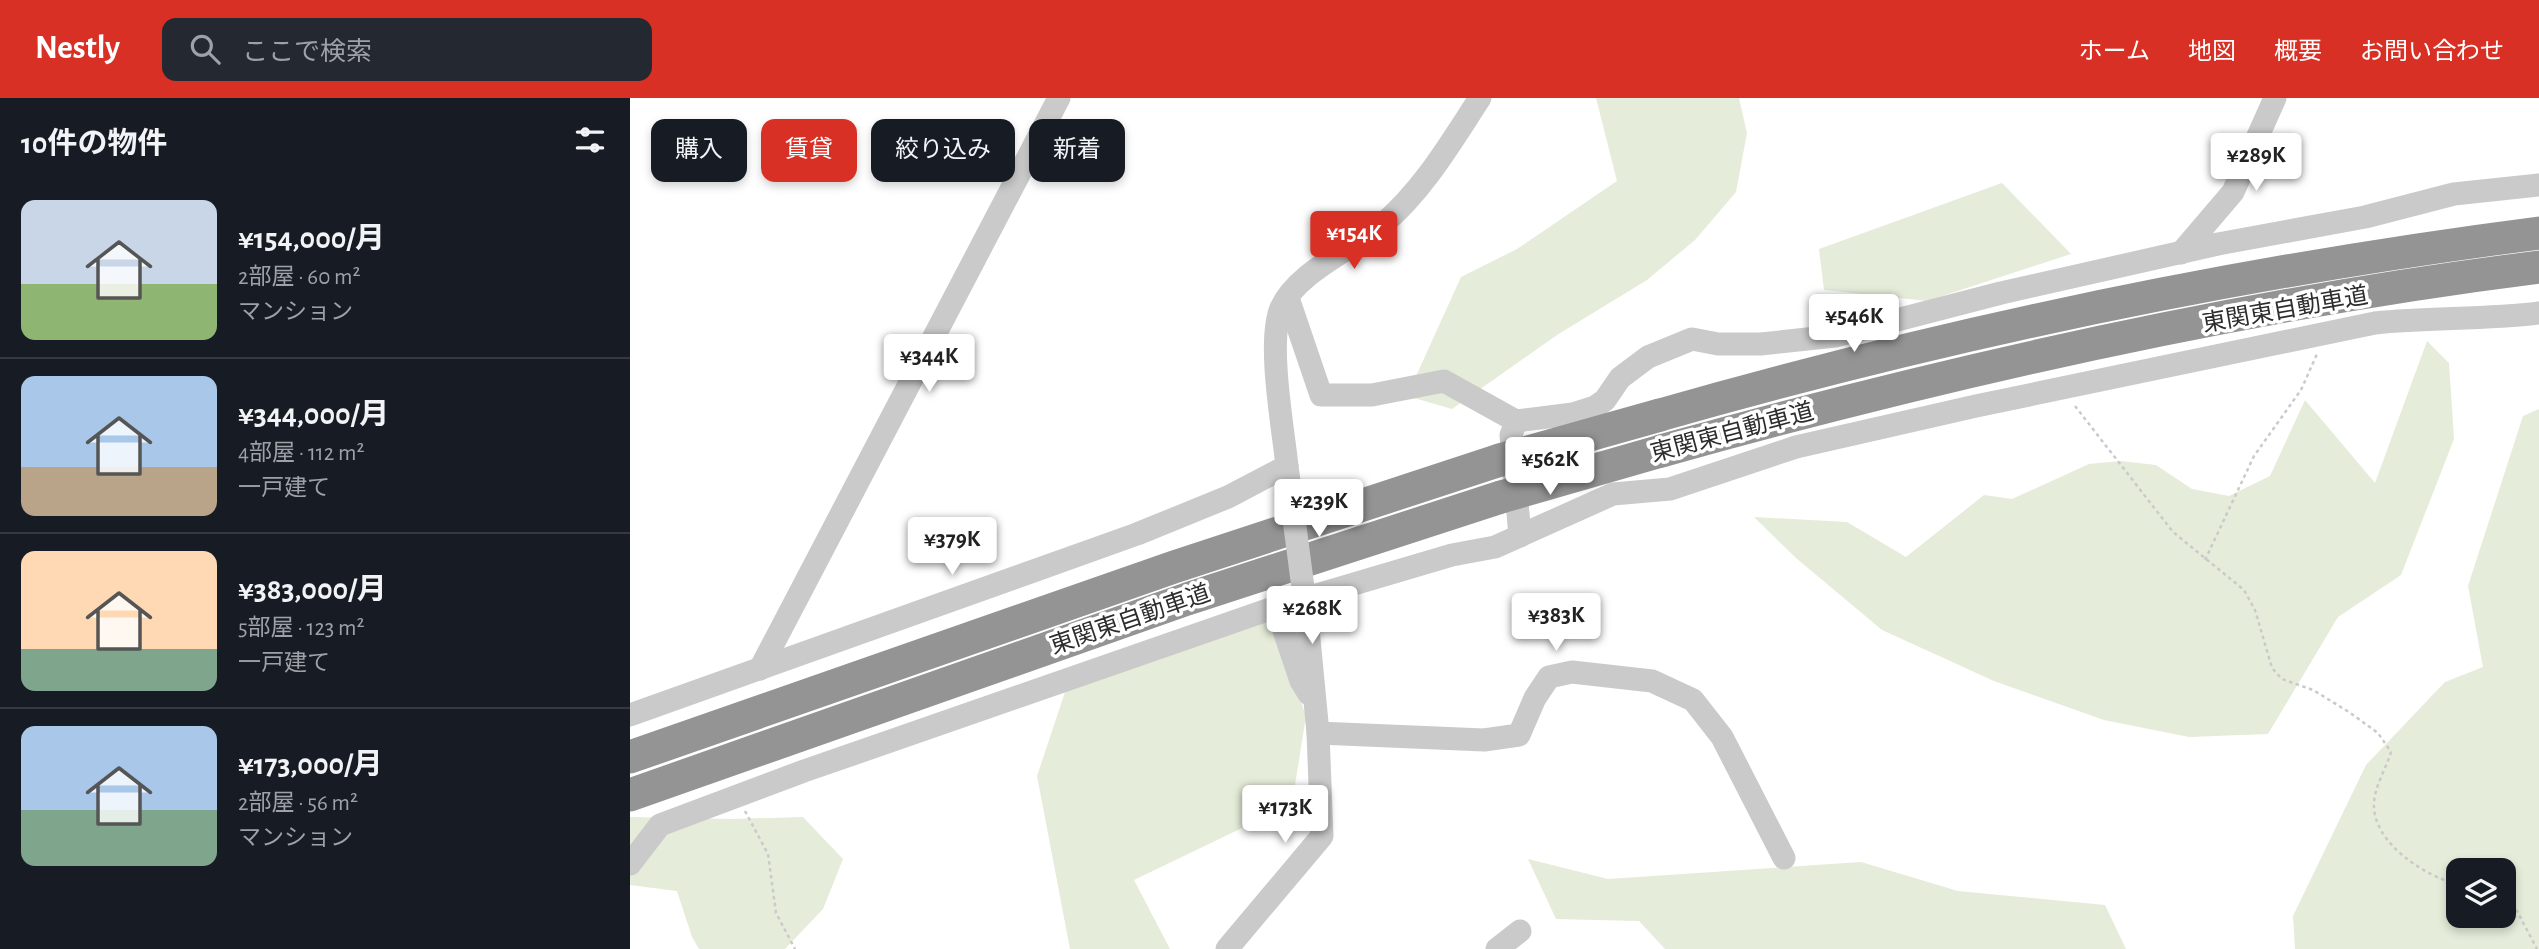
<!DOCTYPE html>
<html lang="ja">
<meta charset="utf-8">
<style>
:root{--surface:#171b24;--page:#242831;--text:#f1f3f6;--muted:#9ea1a6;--line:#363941;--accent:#d93025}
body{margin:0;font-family:"Alegreya Sans","Noto Sans JP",sans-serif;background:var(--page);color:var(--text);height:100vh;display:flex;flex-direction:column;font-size:26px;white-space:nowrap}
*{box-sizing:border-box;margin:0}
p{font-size:23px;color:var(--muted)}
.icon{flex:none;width:38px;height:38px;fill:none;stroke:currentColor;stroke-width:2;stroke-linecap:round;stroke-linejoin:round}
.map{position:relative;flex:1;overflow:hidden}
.side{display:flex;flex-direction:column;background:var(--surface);width:630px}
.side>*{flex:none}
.top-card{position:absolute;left:21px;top:21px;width:665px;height:63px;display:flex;gap:14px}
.controls{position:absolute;left:1816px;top:760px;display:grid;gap:14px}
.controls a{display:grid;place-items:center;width:70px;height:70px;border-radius:14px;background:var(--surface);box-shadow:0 4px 10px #0003;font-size:35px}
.price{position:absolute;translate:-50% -60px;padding:0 16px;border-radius:7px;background:#fff;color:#222;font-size:23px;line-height:46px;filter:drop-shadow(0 2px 4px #0008)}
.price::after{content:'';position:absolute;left:50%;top:42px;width:21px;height:16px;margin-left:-10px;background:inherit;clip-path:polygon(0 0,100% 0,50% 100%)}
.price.active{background:var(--accent);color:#fff}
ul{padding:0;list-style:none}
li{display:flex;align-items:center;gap:21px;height:175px;padding:0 21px}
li+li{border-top:2px solid var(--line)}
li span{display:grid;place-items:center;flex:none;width:196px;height:140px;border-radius:14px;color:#555}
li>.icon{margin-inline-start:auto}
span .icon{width:84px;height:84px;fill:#fffc;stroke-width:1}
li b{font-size:30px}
h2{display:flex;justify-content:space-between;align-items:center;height:84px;padding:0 21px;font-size:30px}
.tag{padding:0 24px;border-radius:14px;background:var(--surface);box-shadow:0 4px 10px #0003;font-size:24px;line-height:63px}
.tag.active{background:var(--accent);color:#fff}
header{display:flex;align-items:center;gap:42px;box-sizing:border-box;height:98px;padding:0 35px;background:var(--accent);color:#fff}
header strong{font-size:33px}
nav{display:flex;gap:38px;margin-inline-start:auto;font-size:24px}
.search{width:490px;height:63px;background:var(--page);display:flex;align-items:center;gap:18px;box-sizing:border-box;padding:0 24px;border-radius:14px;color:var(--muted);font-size:26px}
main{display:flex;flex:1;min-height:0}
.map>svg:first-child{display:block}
.green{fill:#e5ecd9;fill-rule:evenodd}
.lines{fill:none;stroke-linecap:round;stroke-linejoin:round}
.path{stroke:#cacaca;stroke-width:2.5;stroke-dasharray:3.5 3.5;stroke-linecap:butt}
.minor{stroke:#cacaca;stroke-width:23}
.highway{stroke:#949494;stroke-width:33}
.minor-bridge{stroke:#cacaca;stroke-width:23}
.highway-bridge{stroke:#949494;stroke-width:33}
.labels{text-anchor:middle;stroke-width:7;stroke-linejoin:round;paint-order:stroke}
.street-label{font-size:24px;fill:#2d2d2d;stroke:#fff}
</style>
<header>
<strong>Nestly</strong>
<div class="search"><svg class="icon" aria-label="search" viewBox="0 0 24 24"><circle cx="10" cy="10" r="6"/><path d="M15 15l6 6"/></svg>ここで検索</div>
<nav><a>ホーム</a><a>地図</a><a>概要</a><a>お問い合わせ</a></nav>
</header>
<main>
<section class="side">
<h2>10件の物件<svg class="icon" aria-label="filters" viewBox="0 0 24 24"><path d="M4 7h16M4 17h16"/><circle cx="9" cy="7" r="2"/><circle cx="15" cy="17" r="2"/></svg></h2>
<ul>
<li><span style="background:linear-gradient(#c9d6e8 60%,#8fb573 0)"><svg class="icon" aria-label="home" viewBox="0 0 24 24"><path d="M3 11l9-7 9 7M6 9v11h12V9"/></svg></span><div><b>¥154,000/月</b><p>2部屋 · 60 m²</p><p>マンション</p></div></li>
<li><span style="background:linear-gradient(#a9c7e8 65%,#b9a48a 0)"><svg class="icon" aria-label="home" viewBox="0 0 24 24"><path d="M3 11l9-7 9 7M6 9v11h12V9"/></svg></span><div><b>¥344,000/月</b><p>4部屋 · 112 m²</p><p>一戸建て</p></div></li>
<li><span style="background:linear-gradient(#ffd9b3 70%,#7fa58c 0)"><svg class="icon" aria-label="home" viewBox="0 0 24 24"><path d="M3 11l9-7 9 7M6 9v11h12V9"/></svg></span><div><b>¥383,000/月</b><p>5部屋 · 123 m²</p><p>一戸建て</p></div></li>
<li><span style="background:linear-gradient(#a9c7e8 60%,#7fa58c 0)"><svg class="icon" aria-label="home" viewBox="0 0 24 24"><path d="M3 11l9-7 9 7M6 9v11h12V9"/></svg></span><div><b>¥173,000/月</b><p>2部屋 · 56 m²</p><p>マンション</p></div></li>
</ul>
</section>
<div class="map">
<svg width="1909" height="851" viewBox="0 0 1909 851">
<rect width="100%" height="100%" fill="#fff"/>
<g class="green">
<path d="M 966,0 L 1109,0 L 1117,35 L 1106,94 L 1065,142 L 1017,182 L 927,237 L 822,311 L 777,298 L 831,179 L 887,151 L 987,83 Z"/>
<path d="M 1372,85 L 1441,156 L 1297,203 L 1194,192 L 1189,151 Z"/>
<path d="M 1797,243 L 1819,265 L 1824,341 L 1771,477 L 1708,519 L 1638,636 L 1559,639 L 1474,622 L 1364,583 L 1252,532 L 1166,460 L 1124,419 L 1217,424 L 1276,459 L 1354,397 L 1382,401 L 1459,366 L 1491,363 L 1526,367 L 1562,391 L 1599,398 L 1640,378 L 1675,302 L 1745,385 Z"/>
<path d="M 1909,311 L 1909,851 L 1665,851 L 1663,818 L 1736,667 L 1815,584 L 1853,569 L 1838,488 L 1893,318 ZM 1829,772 L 1874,772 L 1874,817 L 1829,817 Z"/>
<path d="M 642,518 L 676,618 L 662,706 L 504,782 L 540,851 L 440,851 L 407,678 L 435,594 Z"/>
<path d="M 0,719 L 101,721 L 173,719 L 213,761 L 193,811 L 155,851 L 69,851 L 62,839 L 47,793 L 0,787 Z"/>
<path d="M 898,761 L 978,781 L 1231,764 L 1328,793 L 1475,807 L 1496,851 L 1035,851 L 1009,823 L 926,821 Z"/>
</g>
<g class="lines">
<g class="path">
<path d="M 1445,308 L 1543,434 L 1614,492 L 1625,512 L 1642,570 L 1652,581 L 1683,592 L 1719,614 L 1748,635 L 1761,654 C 1756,671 1745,687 1744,705 C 1742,745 1795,778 1829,787"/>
<path d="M 1575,462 L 1624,358 L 1671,292 L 1687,256"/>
<path d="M 115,713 L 138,756 L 146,815 L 165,851"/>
<path d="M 1874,804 L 1887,813 L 1907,851"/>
</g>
<g class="minor">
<path d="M 1551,155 L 1603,94 L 1645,0"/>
<path d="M 658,200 L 691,297 L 742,297 L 814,283 L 886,323 L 943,316 L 965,309 L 975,302 L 990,280 L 1018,259 L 1062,241 L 1088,246 L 1131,246 L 1205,238 L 1371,195 L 1588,146 L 1735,119 L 1824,96 L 1909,87"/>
<path d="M 886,323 L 881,337 L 890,438"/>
<path d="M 646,509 L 671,583 L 679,596"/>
<path d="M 677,520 L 688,635 L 854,642 L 889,637 L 905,600 L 919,579 L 942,574 L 1022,583 L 1063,602 L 1092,639 L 1154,760"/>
<path d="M 130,571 L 429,0"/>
<path d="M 0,617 L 507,436 L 598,399 L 657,368 C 653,329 637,244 651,210 C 667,174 723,151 753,126 C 794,91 821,44 850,0"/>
<path d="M 0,766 L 30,727 L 174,673 L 646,509 L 822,457 L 865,449 L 983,396 L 1040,391 L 1166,349 L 1346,308 L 1745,225 C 1800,219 1854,222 1909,215"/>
<path d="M 597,851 L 692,738 L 688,635"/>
<path d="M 867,851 L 890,833"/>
</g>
<g class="highway">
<path d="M 1030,317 C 1317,235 1613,173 1909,135"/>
<path d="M 1031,353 C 1318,273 1613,206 1909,169"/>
<path d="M 0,659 L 544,469 L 870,362"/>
<path d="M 0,697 L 557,501 L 871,399"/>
</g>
<path class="minor-bridge" d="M 657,368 L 677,520"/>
<g class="highway-bridge">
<path d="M 870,362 L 1030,317"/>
<path d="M 871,399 L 1031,353"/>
</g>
</g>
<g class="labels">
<g class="street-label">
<text transform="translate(1655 211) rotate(-10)" y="8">東関東自動車道</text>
<text transform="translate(1102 334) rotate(-15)" y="8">東関東自動車道</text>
<text transform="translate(500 521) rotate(-19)" y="8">東関東自動車道</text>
</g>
</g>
</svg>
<div class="controls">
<a><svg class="icon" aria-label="layers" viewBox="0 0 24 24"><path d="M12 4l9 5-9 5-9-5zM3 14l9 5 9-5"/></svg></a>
</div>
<b class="price" style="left:1626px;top:95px">¥289K</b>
<b class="price active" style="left:724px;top:173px">¥154K</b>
<b class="price" style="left:1224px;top:256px">¥546K</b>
<b class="price" style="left:299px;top:296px">¥344K</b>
<b class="price" style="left:920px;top:399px">¥562K</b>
<b class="price" style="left:689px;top:441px">¥239K</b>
<b class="price" style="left:322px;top:479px">¥379K</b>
<b class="price" style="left:682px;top:548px">¥268K</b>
<b class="price" style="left:926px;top:555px">¥383K</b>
<b class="price" style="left:655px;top:747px">¥173K</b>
<div class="top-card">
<a class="tag">購入</a>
<a class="tag active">賃貸</a>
<a class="tag">絞り込み</a>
<a class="tag">新着</a>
</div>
</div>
</main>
